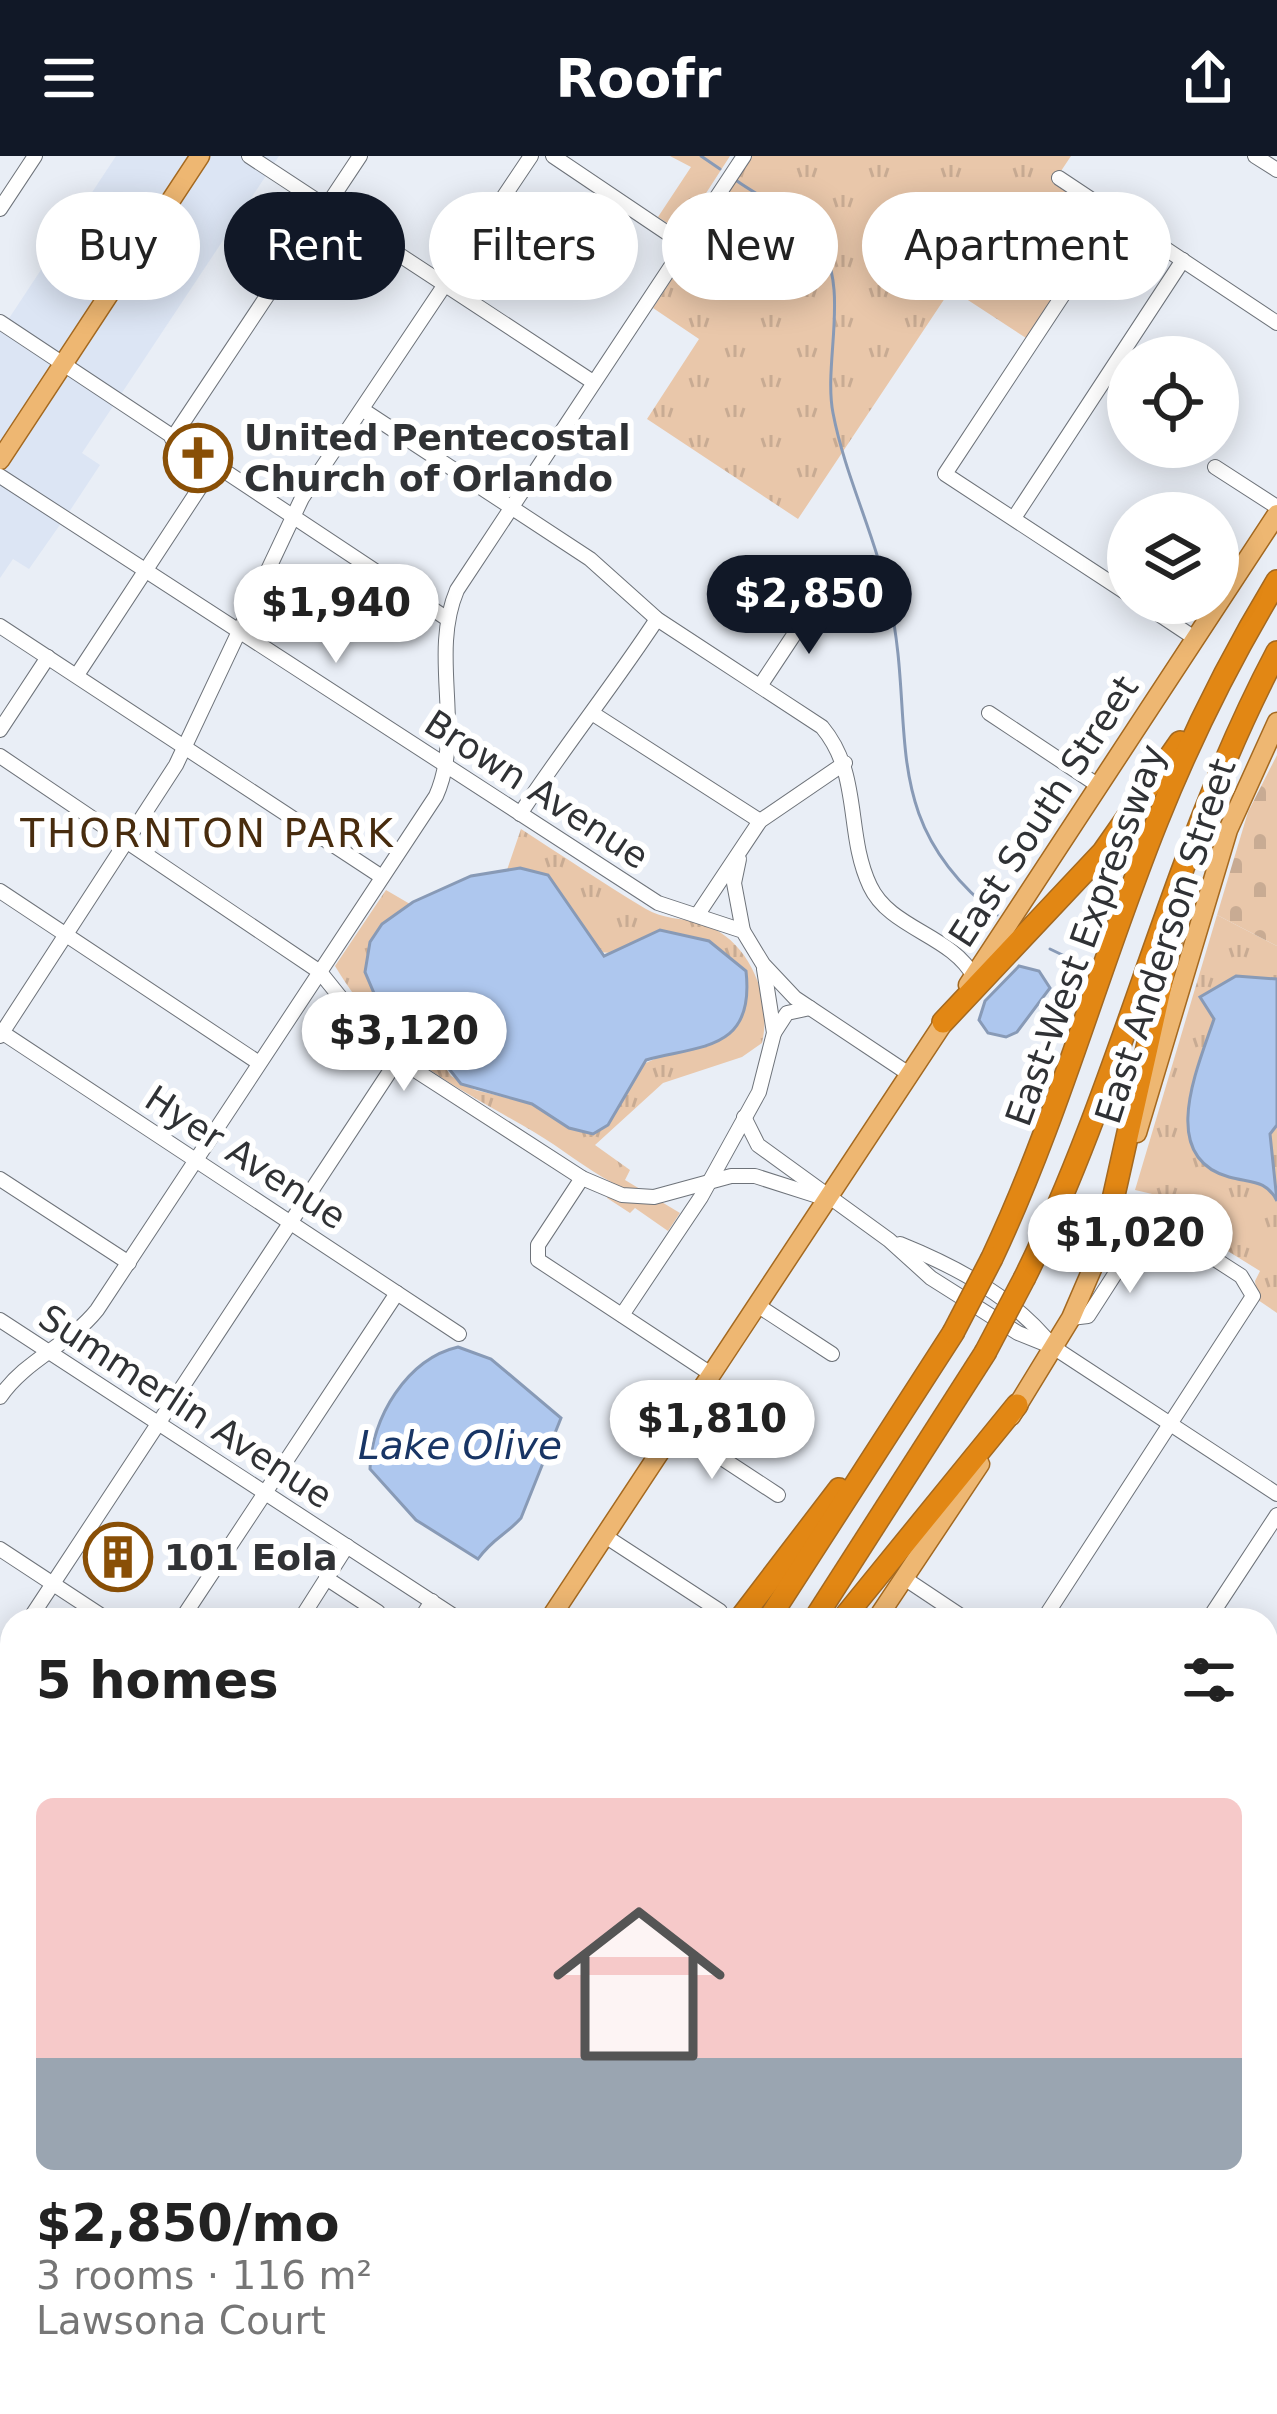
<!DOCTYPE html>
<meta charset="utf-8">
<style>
:root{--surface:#fff;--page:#f2f2f2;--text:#222;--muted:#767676;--line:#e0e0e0;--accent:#111827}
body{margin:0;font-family:"DejaVu Sans",sans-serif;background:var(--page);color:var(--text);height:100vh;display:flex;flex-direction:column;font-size:45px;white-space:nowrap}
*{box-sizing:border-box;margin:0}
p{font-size:39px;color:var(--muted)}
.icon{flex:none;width:66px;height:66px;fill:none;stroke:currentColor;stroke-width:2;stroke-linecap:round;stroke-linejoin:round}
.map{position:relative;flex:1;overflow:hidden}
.sheet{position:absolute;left:0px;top:1452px;width:1278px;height:807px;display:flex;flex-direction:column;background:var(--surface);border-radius:36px 36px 0 0;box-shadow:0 6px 30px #0003}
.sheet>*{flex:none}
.banner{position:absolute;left:36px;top:36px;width:1206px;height:108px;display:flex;gap:24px}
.fabs{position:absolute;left:1107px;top:180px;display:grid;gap:24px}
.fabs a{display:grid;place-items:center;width:132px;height:132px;border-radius:50%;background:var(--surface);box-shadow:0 6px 30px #0003;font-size:60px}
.price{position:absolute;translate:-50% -102px;padding:0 27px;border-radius:42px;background:#fff;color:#222;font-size:39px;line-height:78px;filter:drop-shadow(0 3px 6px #0008)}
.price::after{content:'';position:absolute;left:50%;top:72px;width:36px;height:27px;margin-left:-18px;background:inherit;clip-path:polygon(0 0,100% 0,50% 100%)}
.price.selected{background:var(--accent);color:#fff}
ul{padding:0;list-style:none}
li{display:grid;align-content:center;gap:24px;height:636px;padding:0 36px}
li+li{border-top:3px solid var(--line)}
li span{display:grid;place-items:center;height:372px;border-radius:18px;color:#555}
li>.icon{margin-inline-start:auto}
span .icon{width:216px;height:216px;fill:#fffc;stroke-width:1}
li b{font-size:51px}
h2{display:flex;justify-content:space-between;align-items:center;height:144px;padding:0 36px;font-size:51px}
.tag{padding:0 42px;border-radius:54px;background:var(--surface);box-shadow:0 6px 30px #0003;font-size:42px;line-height:108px}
.tag.selected{background:var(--accent);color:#fff}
header{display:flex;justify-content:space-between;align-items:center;height:156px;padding:0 36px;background:var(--accent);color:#fff;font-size:54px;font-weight:700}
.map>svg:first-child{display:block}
.built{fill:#dce5f4}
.grass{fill:url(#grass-tufts)}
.cemetery{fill:url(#cemetery-stones)}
.garden{fill:#e9c7aa}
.water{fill:#aec7ee;stroke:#889ab6;stroke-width:3}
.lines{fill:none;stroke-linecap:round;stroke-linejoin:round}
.stream{stroke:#889ab6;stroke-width:3}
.minor-casing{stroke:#6e737a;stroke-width:16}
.major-casing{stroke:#a46920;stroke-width:21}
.highway-casing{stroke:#a46920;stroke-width:24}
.minor{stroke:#fff;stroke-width:14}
.major{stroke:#eeb772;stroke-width:18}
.highway{stroke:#e28714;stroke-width:21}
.highway-bridge-casing{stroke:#a46920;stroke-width:24;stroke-linecap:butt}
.highway-bridge{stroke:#e28714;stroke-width:21}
.labels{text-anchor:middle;stroke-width:12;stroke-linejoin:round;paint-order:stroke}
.poi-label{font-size:36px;font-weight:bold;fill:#303235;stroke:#fff;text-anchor:start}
.street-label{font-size:36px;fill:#303235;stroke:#fff}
.neighbourhood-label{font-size:39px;letter-spacing:3px;fill:#482c0e;stroke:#fff}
.water-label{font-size:39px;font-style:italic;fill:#183565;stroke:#fff}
</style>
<header><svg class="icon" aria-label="menu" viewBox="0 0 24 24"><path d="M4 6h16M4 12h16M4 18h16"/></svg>Roofr<svg class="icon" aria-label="share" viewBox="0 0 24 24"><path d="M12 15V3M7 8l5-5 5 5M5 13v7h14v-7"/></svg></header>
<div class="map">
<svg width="1277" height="2258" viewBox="0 0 1277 2258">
<defs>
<pattern id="grass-tufts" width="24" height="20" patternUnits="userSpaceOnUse" patternTransform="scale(3)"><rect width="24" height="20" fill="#e9c7aa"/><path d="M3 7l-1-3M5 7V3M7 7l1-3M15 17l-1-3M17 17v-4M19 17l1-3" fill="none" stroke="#c8ab93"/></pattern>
<pattern id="cemetery-stones" width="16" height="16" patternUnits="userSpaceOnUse" patternTransform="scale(3)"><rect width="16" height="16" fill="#e9c7aa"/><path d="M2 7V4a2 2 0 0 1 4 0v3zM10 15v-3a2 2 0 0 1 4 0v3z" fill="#c8ab93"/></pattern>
</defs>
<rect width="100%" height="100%" fill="#e9eef6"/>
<path class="built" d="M 116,0 L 279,0 L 82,297 L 100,309 L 71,353 L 29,413 L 13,403 L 0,422 L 0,176 Z"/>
<g class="grass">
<path d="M 670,0 L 730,0 L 681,76 L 658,61 L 691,11 Z"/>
<path d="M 752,0 L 1071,0 L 1053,27 L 1106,63 L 1026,182 L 951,133 L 798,363 L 647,263 L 699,183 L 653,152 Z"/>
<path d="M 521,673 C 563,700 604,728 646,753 C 663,763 681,762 700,767 C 748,781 773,840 762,887 L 742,901 L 663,927 L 595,989 L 630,1014 L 625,1024 L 680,1057 L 668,1075 L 635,1052 L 630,1057 L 607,1042 L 613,1027 C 585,1012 561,992 534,976 C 445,924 391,902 335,810 L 386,734 L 410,748 L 382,768 L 372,835 L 378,854 L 431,890 L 451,920 L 475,934 L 532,948 L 569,972 L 608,970 L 641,909 L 664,899 L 613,797 L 597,796 L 548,719 L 507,714 Z"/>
<path d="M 1217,759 L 1277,790 L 1277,1157 L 1258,1144 L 1255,1125 L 1260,1115 L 1189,1071 L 1184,1077 L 1165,1041 L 1135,1034 Z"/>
<path d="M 1277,2020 L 1277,2179 L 1266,2196 L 1266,2026 Z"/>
</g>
<path class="cemetery" d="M 1277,599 L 1277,790 L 1217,759 L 1248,656 Z"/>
<path class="garden" d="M 1004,111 L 1039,134 L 1025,156 L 990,132 Z"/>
<g class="water">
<path d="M 520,712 L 548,719 L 604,800 L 660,774 L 709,785 L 746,815 C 755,895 701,889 646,904 L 608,969 L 593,978 L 569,972 L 532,948 L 461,928 L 431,890 L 385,863 L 365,816 L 370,786 L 382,768 L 413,746 L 471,720 Z"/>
<path d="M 1019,810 L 1039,815 L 1050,832 L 1017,876 L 1006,881 L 988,877 L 979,864 L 985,845 Z"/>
<path d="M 1236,820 L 1277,823 L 1277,969 L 1270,978 L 1277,1045 C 1266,1023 1250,1027 1229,1021 C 1157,1001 1198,911 1214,863 L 1200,841 Z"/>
<path d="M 458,1191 L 491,1203 L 561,1262 L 521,1362 C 506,1379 493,1382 478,1403 L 416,1364 L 370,1313 C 371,1262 407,1203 458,1191 Z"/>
<path d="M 748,2247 L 1153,2247 L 1154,2258 L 753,2258 Z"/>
</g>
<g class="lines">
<g class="stream">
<path d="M 701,0 L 720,13"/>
<path d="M 737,25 C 761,42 801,61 818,85 C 851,130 823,206 833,257 C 845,320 875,379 889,442 C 918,570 874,663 997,759"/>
<path d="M 1050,793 L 1075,805"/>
</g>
<g class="minor-casing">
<g id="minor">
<path d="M 249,0 L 593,226"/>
<path d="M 553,0 L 685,89"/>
<path d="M 1255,0 L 1277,14"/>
<path d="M 1059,22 L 1277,167"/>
<path d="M 0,53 L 35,0"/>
<path d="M 1115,60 L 945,318 L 1128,438"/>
<path d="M 0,166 L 446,462"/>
<path d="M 363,254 L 590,403 L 657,463 L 822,571 C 862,619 845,677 870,730 C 890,773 952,779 974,821"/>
<path d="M 172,283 L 360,0"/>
<path d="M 1215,311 L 1277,351"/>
<path d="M 0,320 L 658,747 L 743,775 L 763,808 L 795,842 L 909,918"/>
<path d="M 1014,362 L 1183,104"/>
<path d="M 1142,447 L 1196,483"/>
<path d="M 0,470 L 382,721"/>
<path d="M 77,519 L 214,310"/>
<path d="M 760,530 L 817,444"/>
<path d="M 989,557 L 1099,630"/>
<path d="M 595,559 L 760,665"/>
<path d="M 0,574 L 48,501"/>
<path d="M 0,600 L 320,816 L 369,877 L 398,903 L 582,1022 L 622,1039 L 654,1041 L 731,1020 L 755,1020 L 827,1043"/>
<path d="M 520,658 C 564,591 613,530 657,463"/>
<path d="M 739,703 L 734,727 L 743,775"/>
<path d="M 0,735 L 259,907"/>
<path d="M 698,758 L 760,665 L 845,607"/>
<path d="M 0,875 L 459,1178"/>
<path d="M 774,877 L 787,857 L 810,852"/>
<path d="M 0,880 L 176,609 L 302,342 L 531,0"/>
<path d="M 744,961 L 758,989 L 889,1084 L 931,1122 L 1018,1177 L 1053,1191 L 1277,1338"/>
<path d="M 582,1022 L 538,1089 L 538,1104 L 711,1218"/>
<path d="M 0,1023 L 129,1107"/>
<path d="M 900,1088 C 957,1111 1015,1142 1053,1191"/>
<path d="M 757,1149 L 832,1198"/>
<path d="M 622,1159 L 701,1041 L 759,936 L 774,877 L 764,813"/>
<path d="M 0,1164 L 460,1464"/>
<path d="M 0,1241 C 25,1204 69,1189 97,1154 L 436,640 C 465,575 429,500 457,434 L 744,0"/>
<path d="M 676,1272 L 778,1339"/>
<path d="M 605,1380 L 720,1455"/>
<path d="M 0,1393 L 108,1464"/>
<path d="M 326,1422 L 378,1456 L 373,1464"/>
<path d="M 904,1422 L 967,1464"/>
<path d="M 29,1464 L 398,903"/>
<path d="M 181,1464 L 397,1137"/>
<path d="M 300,1464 L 347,1390"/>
<path d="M 420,1464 L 432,1445"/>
<path d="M 1043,1464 L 1253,1140 L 1241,1120 L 1151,1062 L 1088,1160 L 1071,1162"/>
<path d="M 1208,1464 L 1277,1359"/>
<path d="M 0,1509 L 12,1491"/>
<path d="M 0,1632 L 12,1640"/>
<path d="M 1266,1632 L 1277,1615"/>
<path d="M 1266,1659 L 1277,1667"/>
<path d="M 0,1746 L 12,1727"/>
<path d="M 1266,1812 L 1277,1819"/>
<path d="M 0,1871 L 12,1880"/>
<path d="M 1266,1990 L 1277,1998"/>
<path d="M 1266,2018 L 1277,2010"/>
<path d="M 0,2115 L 12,2096"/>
<path d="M 1266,2206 L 1277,2189"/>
<path d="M 416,2247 L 433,2258"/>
<path d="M 655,2247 L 672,2258"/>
<path d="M 1172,2247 L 1173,2258"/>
<path d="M 682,2258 L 689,2247"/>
<path d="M 1232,2258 L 1239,2247"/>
</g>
</g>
<g class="major-casing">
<g id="major">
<path d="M 0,304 L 200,0"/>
<path d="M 968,829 L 1277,358"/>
<path d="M 1137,977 L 1228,674 L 1277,566"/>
<path d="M 1011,1260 L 1071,1162 L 1105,1083"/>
<path d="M 549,1464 L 950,857"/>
<path d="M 876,1464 L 980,1308"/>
<path d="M 20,2258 L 27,2247"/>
</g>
</g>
<g class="highway-casing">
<g id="highway">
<path d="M 943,866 L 1103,696 L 1180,586"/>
<path d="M 1101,1097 L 1177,758"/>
<path d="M 992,1102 C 1059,960 1099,809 1158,663 C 1191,581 1231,501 1277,425"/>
<path d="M 1025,1121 C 1125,919 1171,696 1277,496"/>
<path d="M 739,1464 L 839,1333"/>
<path d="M 768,1464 L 953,1177"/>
<path d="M 814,1464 L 985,1197"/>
<path d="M 842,1464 L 1017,1249"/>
<path d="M 262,2258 L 267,2247"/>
<path d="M 299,2258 L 305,2247"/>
<path d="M 347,2258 L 351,2247"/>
</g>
</g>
<use href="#minor" class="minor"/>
<use href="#major" class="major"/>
<use href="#highway" class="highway"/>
<g class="highway-bridge-casing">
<g id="highway-bridge">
<path d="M 953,1177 L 992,1102"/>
<path d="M 985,1197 L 1025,1121"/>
</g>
</g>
<use href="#highway-bridge" class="highway-bridge"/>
</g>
<defs>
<g id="church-ring" transform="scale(3.45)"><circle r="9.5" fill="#fff" stroke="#894f06" stroke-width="1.5"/><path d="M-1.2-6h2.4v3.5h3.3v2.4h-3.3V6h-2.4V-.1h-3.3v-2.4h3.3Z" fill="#894f06"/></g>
<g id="building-ring" transform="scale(3.45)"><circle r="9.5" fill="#fff" stroke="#894f06" stroke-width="1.5"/><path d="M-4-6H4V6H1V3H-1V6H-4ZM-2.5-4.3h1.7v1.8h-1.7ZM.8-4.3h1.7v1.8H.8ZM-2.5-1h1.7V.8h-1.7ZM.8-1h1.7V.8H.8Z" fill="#894f06"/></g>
</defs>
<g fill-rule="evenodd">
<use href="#church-ring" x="198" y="302"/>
<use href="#building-ring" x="118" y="1401"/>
</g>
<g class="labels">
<g class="poi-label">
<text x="244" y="294">United Pentecostal<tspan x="244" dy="41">Church of Orlando</tspan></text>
<text x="164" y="1414">101 Eola</text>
</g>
<g class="street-label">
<text transform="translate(537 633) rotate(33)" y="13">Brown Avenue</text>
<text transform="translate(1043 655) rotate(-57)" y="13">East South Street</text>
<text transform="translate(1085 779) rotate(-70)" y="13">East-West Expressway</text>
<text transform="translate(1165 785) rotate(-72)" y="13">East Anderson Street</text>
<text transform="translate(246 1001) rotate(33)" y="13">Hyer Avenue</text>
<text transform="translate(186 1250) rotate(33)" y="13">Summerlin Avenue</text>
</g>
<g class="neighbourhood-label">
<text x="208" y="691">THORNTON PARK</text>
</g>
<g class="water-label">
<text x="460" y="1303">Lake Olive</text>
</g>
</g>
</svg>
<div class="fabs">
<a><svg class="icon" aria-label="locate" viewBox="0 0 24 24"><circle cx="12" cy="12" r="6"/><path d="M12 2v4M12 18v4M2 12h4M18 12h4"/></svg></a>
<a><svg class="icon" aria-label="layers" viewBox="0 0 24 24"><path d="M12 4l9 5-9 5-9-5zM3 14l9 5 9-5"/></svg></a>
</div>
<b class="price selected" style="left:809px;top:501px">$2,850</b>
<b class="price" style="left:336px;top:510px">$1,940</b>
<b class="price" style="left:404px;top:938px">$3,120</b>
<b class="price" style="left:1130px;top:1140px">$1,020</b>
<b class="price" style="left:712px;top:1326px">$1,810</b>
<div class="banner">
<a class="tag">Buy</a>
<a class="tag selected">Rent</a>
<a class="tag">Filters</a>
<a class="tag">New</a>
<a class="tag">Apartment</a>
</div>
<section class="sheet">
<h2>5 homes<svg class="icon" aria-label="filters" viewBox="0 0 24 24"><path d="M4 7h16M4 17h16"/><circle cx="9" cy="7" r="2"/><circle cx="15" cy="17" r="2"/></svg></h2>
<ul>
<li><span style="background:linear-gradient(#f6c9c9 70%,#9aa5b1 0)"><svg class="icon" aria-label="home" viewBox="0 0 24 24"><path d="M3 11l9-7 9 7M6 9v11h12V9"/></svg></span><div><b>$2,850/mo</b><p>3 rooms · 116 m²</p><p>Lawsona Court</p></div></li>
</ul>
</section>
</div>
